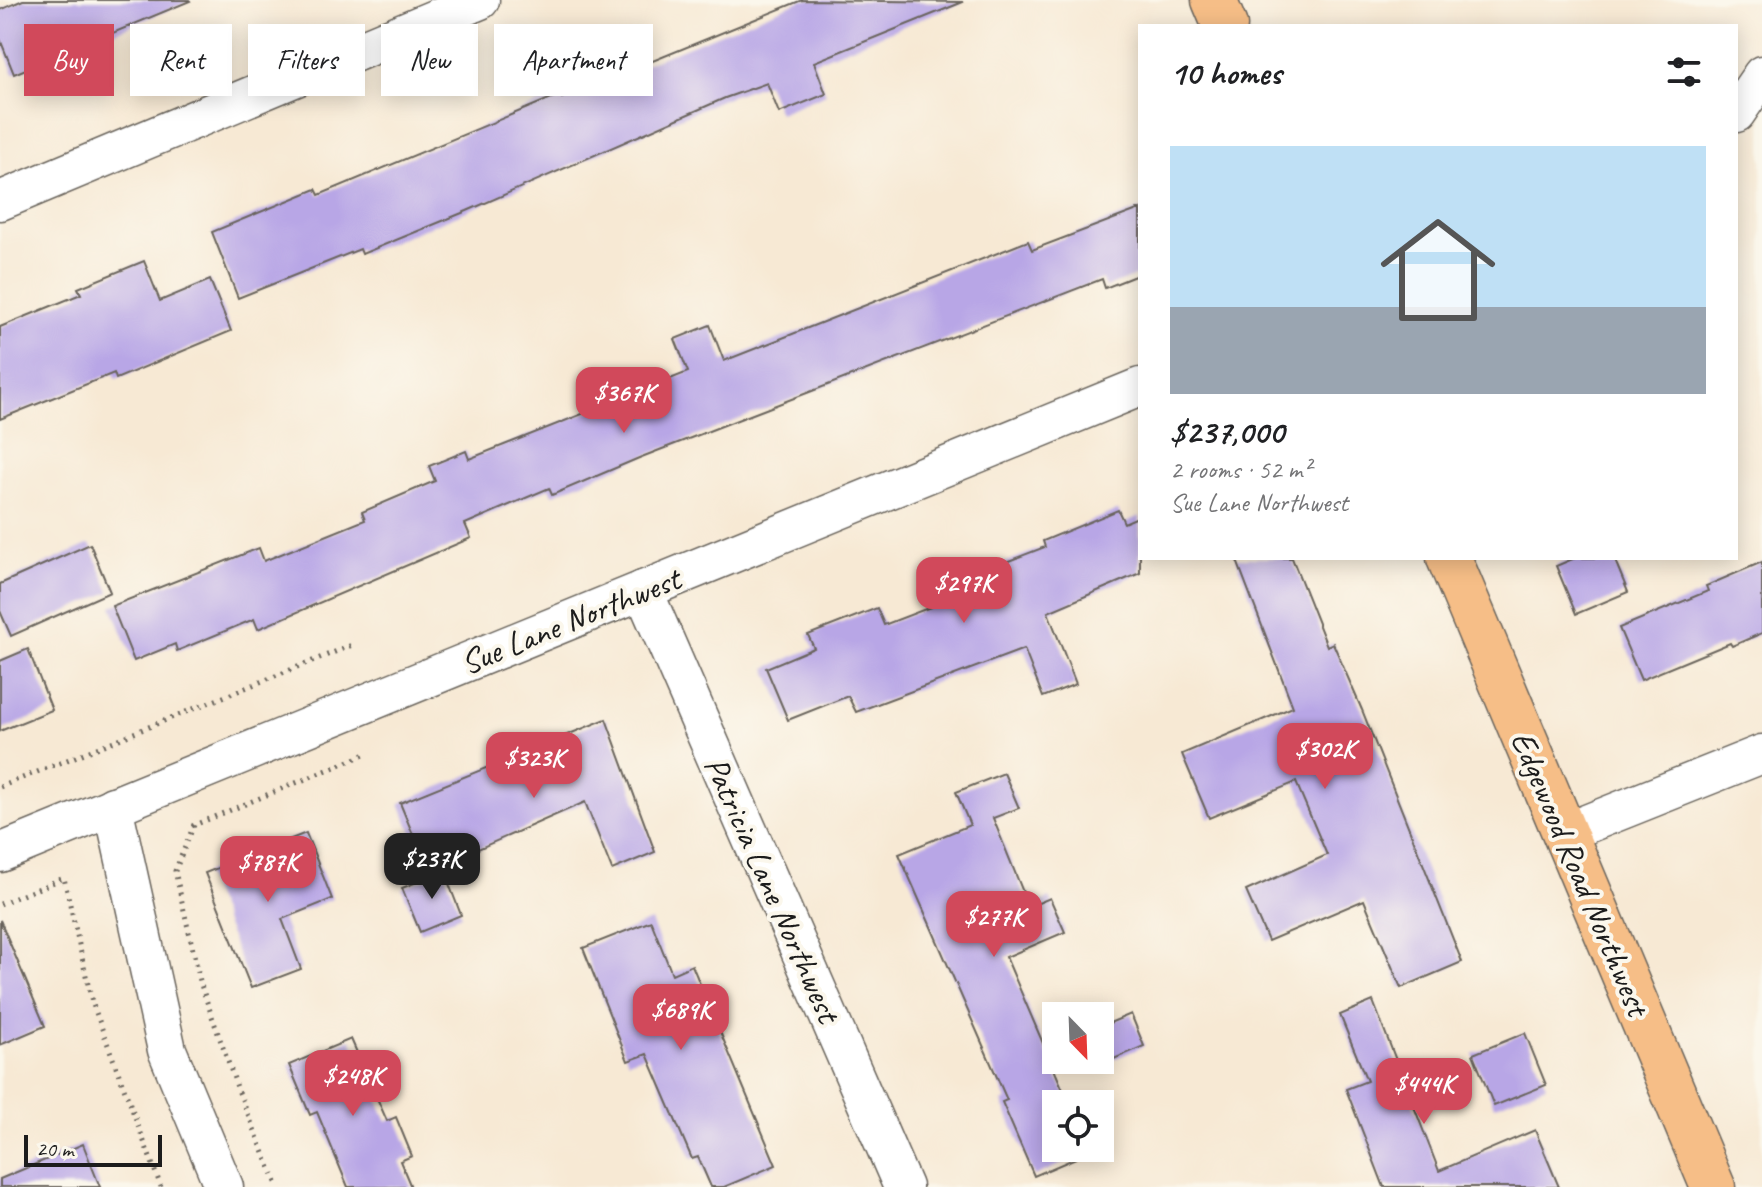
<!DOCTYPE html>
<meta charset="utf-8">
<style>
:root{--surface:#fff;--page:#f2f2f2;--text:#202124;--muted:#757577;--accent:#d1495b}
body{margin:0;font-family:Caveat,sans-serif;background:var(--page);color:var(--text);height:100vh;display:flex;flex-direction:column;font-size:30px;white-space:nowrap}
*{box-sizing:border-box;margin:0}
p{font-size:26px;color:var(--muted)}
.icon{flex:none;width:44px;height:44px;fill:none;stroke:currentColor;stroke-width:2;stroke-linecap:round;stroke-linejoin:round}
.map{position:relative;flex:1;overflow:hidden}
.drawer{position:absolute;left:1138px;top:24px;width:600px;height:536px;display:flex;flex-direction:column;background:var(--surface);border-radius:0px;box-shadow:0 4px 20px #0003}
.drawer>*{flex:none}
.hud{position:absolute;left:24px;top:24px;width:760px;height:72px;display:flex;gap:16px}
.needle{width:52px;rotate:157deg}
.fabs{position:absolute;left:1042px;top:1002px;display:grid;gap:16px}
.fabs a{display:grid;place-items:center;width:72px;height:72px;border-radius:0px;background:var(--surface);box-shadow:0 4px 20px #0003;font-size:40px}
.scale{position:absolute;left:24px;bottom:20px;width:138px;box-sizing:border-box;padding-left:8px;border:4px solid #1c1c1c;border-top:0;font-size:22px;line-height:28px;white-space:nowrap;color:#1c1c1c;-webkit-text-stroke:6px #fbf7ec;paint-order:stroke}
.price{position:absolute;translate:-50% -68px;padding:0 18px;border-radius:16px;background:var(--accent);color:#fff;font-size:26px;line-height:52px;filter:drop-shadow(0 2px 4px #0008)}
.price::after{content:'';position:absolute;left:50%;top:48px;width:24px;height:18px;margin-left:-12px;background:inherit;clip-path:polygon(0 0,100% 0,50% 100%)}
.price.selected{background:#222;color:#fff}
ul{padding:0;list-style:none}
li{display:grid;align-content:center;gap:16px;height:424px;padding:0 32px}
li span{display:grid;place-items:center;height:248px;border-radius:0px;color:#555}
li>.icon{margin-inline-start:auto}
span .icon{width:144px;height:144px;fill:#fffc;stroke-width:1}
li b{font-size:34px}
h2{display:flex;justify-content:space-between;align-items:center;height:96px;padding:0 32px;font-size:34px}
.pill{padding:0 28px;border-radius:0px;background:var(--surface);box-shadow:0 4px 20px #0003;font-size:28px;line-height:72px}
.pill.selected{background:var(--accent);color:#fff}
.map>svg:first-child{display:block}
.building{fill:#b8a6e6}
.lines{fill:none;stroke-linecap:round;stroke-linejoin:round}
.minor-casing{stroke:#69645c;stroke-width:41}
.primary-casing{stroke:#69645c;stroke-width:47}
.path{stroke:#69645c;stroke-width:5;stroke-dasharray:2 6;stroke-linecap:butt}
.minor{stroke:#fff;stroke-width:38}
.primary{stroke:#f6be87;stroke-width:44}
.labels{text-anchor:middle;stroke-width:8;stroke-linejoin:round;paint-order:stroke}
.street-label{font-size:34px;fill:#1c1c1c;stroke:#fbf7ec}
</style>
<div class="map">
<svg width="1762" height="1187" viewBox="0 0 1762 1187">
<rect width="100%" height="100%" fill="#fbf7ec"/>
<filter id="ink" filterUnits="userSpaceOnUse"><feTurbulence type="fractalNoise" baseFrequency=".0125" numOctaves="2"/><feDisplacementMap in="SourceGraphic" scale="16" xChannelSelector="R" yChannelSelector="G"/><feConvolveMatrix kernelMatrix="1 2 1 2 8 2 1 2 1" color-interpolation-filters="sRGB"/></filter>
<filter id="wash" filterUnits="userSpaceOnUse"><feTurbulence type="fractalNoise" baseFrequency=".006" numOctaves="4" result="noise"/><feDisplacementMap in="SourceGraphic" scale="32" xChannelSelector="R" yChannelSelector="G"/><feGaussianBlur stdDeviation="1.8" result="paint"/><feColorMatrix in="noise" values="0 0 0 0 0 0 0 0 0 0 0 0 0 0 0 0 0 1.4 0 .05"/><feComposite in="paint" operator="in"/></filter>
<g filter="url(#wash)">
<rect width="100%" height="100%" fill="#f7e9d4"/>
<g id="blocks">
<g class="building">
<path d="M 23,0 L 189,0 L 190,1 L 14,74 L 0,39 L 0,10 Z"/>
<path d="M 802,0 L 963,2 L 814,62 L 826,94 L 779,113 L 767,83 L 725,98 L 467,211 L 362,254 L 360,249 L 238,298 L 212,232 L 316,189 L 319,195 L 561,94 L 562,98 Z"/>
<path d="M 1140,209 L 1140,274 L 1105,288 L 1102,279 L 639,458 L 552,495 L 549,488 L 465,524 L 471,538 L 258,629 L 254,619 L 177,651 L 175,644 L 134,661 L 112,606 L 259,548 L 264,561 L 365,520 L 362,512 L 435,481 L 429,466 L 466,451 L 469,459 L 688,372 L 675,339 L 710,325 L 724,361 L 1028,241 L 1032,250 Z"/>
<path d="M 144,261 L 160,301 L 210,280 L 231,331 L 116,379 L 114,373 L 0,419 L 0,327 L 81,294 L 78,288 Z"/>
<path d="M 1118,510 L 1124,523 L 1140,516 L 1140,573 L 1048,612 L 1076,684 L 1043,697 L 1024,649 L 856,712 L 848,696 L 788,720 L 766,668 L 814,648 L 808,635 L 877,608 L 884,625 L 957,597 L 951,583 L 1045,547 L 1043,541 Z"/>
<path d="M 90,544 L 110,592 L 11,636 L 0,611 L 0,584 Z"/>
<path d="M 1236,558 L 1292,558 L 1327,646 L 1333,643 L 1362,710 L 1462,962 L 1401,988 L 1364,900 L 1268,941 L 1246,891 L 1327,855 L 1296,782 L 1209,818 L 1182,754 L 1293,707 Z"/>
<path d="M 1575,558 L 1614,558 L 1628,592 L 1576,614 L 1556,566 Z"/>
<path d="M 1762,562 L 1762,633 L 1732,646 L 1730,643 L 1641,680 L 1619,628 L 1708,591 L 1706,586 Z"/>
<path d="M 28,649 L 52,710 L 0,731 L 0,661 Z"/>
<path d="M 606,719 L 655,852 L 612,870 L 585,802 L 428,871 L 400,803 Z"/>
<path d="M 1004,773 L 1019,808 L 993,818 L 1029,907 L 1050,898 L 1065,932 L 1006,957 L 1069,1104 L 1056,1104 L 1056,1148 L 1088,1148 L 1090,1152 L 1034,1176 L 1002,1102 L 1007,1100 L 899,854 L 970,825 L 956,792 Z"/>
<path d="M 306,833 L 332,899 L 282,919 L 301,969 L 251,988 L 205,873 Z"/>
<path d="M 444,871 L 461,915 L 420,932 L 402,888 Z"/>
<path d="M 0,920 L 45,1026 L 0,1045 Z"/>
<path d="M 651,921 L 672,974 L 692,965 L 776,1165 L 724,1187 L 711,1187 L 698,1157 L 692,1159 L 647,1054 L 628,1061 L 583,948 Z"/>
<path d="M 1373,1001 L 1439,1171 L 1535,1130 L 1559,1187 L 1384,1187 L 1346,1089 L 1367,1081 L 1340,1015 Z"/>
<path d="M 1131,1014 L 1144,1046 L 1100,1065 L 1100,1027 Z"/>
<path d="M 1525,1033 L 1546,1085 L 1494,1106 L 1473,1054 Z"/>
<path d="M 351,1039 L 387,1121 L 396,1117 L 412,1156 L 400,1161 L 411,1187 L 348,1187 L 317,1112 L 310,1115 L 289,1065 Z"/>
<path d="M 83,1144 L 100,1187 L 0,1187 L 0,1179 Z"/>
</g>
</g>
</g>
<g filter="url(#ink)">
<use href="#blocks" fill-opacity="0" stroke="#69645c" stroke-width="2"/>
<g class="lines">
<g class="minor-casing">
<g id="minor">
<path d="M 1736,113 L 1762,75"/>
<path d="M 0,201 L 480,0"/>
<path d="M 643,590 L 903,1187"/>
<path d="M 113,806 L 167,1050 L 224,1187"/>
<path d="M 1564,833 L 1762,754"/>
<path d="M 0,853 L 1140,387"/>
</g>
</g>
<g class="primary-casing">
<g id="primary">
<path d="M 1214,0 L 1225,26"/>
<path d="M 1449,558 L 1713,1187"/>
</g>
</g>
<g class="path">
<path d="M 0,787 L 352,645"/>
<path d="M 194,825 L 175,871 L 201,985 L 238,1090 L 278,1187"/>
<path d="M 192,826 L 366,754"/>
<path d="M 0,904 L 64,878 L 92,1002 L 161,1187"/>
</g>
<use href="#minor" class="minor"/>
<use href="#primary" class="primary"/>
</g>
</g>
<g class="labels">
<g class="street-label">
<text transform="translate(570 620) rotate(-22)" y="12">Sue Lane Northwest</text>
<text transform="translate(1581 873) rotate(67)" y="12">Edgewood Road Northwest</text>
<text transform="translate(773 889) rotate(66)" y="12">Patricia Lane Northwest</text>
</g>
</g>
</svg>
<div class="fabs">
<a><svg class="needle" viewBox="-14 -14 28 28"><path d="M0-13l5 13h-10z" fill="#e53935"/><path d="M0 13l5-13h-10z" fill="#757577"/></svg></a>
<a><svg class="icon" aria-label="locate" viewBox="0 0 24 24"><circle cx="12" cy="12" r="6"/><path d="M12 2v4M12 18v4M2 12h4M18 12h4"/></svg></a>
</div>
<div class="scale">20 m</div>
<b class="price" style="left:624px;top:435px">$367K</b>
<b class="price" style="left:964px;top:625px">$297K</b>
<b class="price" style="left:1325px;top:791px">$302K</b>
<b class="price" style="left:534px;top:800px">$323K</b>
<b class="price selected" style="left:432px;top:901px">$237K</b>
<b class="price" style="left:268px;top:904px">$787K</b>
<b class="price" style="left:994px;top:959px">$277K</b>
<b class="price" style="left:681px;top:1052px">$689K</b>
<b class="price" style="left:353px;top:1118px">$248K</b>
<b class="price" style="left:1424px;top:1126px">$444K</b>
<div class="hud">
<a class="pill selected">Buy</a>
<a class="pill">Rent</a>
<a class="pill">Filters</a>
<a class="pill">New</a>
<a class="pill">Apartment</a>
</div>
<section class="drawer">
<h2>10 homes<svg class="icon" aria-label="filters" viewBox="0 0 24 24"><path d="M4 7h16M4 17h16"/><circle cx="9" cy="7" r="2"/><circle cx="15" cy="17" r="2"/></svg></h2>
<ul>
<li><span style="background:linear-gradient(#bfe0f5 65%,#9aa5b1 0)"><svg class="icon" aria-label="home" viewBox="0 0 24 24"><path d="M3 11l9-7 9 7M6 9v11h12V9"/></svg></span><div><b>$237,000</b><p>2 rooms · 52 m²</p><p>Sue Lane Northwest</p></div></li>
</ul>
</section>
</div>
